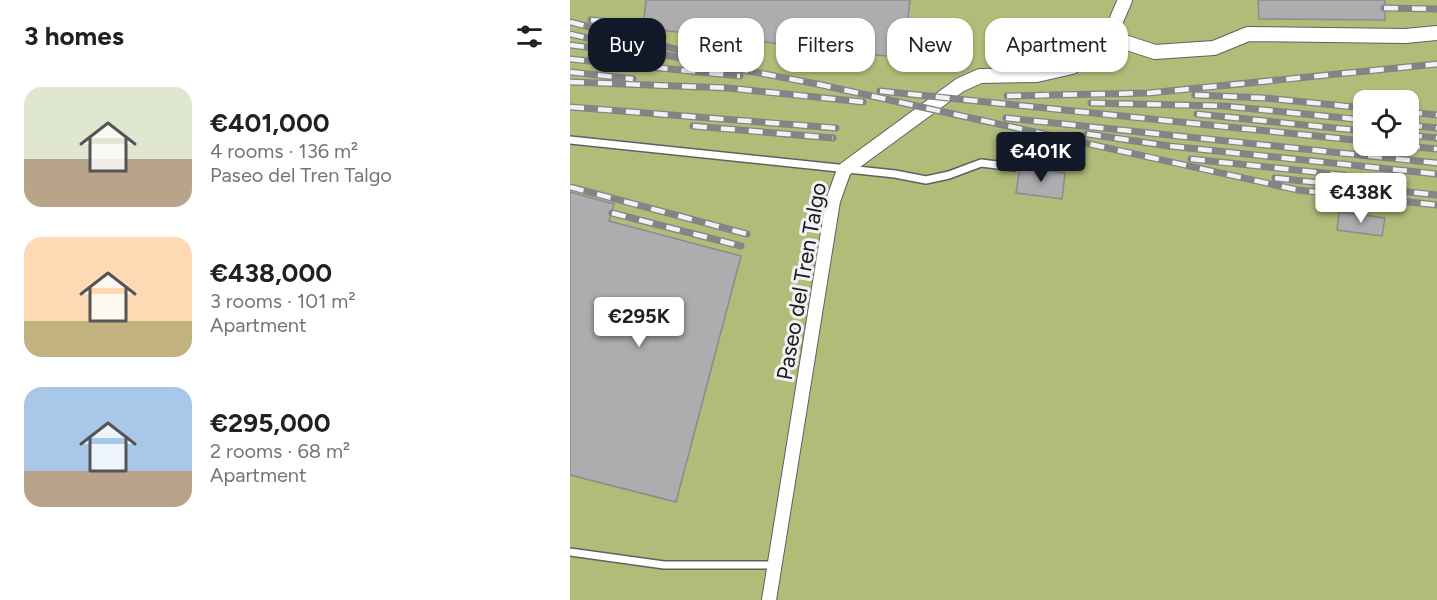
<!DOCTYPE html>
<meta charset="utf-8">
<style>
:root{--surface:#fff;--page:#f2f2f2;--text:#202124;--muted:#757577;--accent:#111827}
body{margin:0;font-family:Figtree,sans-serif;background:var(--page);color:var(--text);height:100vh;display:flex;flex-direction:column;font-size:22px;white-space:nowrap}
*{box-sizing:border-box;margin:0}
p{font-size:20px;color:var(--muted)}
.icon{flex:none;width:33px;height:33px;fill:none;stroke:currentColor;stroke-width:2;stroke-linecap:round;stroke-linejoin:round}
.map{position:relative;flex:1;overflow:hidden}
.sheet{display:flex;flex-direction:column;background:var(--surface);width:570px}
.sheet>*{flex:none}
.hud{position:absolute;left:18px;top:18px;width:570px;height:54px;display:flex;gap:12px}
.buttons{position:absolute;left:783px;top:90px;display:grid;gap:12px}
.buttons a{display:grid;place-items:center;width:66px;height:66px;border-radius:12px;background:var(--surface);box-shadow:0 2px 4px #0004;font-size:30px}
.price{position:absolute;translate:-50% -51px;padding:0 14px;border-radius:6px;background:#fff;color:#222;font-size:20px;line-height:39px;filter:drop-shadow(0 2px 3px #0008)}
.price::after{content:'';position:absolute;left:50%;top:36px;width:18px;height:14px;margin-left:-9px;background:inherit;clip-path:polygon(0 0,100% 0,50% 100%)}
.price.selected{background:var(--accent);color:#fff}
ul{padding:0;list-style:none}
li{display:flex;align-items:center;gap:18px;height:150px;padding:0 24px}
li span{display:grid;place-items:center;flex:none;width:168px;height:120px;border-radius:18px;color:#555}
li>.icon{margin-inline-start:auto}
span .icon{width:72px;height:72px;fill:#fffc;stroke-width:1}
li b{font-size:26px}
h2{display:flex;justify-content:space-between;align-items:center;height:72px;padding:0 24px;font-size:26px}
.pill{padding:0 21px;border-radius:18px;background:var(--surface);box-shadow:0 2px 4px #0004;font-size:21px;line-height:54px}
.pill.selected{background:var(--accent);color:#fff}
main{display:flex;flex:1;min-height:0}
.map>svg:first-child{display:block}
.green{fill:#b0bc78;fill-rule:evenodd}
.building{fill:#aeacae;stroke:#8c8a8d;stroke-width:1.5}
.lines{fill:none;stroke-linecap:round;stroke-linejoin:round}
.lane-casing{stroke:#606062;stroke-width:10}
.street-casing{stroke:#606062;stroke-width:16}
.lane{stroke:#fff;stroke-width:7}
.street{stroke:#fff;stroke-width:14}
.rail-casing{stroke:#838486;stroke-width:7}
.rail{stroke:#f1f2f5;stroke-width:4.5;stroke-dasharray:14;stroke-linecap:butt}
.labels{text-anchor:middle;stroke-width:6;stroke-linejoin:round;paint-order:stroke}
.street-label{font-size:22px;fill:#1a1b1c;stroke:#f1f2f5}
</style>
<main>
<section class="sheet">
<h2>3 homes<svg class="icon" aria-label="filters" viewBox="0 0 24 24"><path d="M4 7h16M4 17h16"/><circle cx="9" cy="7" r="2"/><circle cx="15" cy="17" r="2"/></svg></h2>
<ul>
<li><span style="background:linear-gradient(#dfe7d0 60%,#b9a48a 0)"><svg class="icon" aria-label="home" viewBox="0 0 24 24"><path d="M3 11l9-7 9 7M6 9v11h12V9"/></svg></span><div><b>€401,000</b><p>4 rooms · 136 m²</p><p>Paseo del Tren Talgo</p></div></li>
<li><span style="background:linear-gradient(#ffd9b3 70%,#c2b280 0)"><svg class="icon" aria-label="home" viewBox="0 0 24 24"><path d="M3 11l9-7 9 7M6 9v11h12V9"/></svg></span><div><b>€438,000</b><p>3 rooms · 101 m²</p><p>Apartment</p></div></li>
<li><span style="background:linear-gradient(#a9c7e8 70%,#b9a48a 0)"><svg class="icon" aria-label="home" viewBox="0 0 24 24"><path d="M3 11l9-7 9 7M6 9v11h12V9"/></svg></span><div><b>€295,000</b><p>2 rooms · 68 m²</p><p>Apartment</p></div></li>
</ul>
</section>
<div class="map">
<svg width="867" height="600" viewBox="0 0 867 600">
<rect width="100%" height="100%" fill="#e4e5e8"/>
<path class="green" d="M 0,0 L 867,0 L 867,600 L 0,600 ZM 794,100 L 838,100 L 838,146 L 794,146 Z"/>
<g class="building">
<path d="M 76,0 L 340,0 L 333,58 L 73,28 Z"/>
<path d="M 688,0 L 815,0 L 815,20 L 689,19 Z"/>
<path d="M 450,167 L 495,173 L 492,199 L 446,193 Z"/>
<path d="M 0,192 L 44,204 L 39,221 L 171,256 L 106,502 L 0,475 Z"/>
<path d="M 769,212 L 815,218 L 812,236 L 767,230 Z"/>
</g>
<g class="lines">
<g class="lane-casing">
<g id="lane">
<path d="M 0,140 L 325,174 L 356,180 L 379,175 L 411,163 L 444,167"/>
<path d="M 0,552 L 94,565 L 205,565"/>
</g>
</g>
<g class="street-casing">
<g id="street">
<path d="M 539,37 L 585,52 L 644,48 L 678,34 L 835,36 L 867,33"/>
<path d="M 199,600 L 263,201 L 274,170 L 390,85 L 410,76 L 467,75 L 502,67 L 539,37 L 555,0"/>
</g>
</g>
<use href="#lane" class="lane"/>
<use href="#street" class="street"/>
<g class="rail-casing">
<g id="rail">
<path d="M 814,8 L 867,9"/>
<path d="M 21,20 L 73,25"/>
<path d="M 0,22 L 113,51"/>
<path d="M 0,34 L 69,50 L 247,84 L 728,190 L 867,205"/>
<path d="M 0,45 L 33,49"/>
<path d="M 0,59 L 170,76"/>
<path d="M 0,72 L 63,79"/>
<path d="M 0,82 L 158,88 L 293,102"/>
<path d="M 310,91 L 794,141"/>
<path d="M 625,95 L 695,98 L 794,108"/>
<path d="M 437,96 L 579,93 L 867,64"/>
<path d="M 521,103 L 654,106 L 794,120"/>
<path d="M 0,107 L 266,128"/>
<path d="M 838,112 L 867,115"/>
<path d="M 627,114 L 794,131"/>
<path d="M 436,118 L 867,163"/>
<path d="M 838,125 L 867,128"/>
<path d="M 123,126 L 263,138"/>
<path d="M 517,134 L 599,146 L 867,174"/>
<path d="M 838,135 L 867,138"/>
<path d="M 836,146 L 867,149"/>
<path d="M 621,159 L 773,175"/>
<path d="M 705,178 L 867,195"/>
<path d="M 0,187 L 177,234"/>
<path d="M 42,213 L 171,246"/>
</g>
</g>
<use href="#rail" class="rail"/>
</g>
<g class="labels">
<g class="street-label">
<text transform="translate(231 281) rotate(-80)" y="8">Paseo del Tren Talgo</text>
</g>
</g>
</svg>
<div class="buttons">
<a><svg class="icon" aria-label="locate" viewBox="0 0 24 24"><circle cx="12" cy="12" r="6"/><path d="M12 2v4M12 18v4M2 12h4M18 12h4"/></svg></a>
</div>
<b class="price selected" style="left:471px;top:183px">€401K</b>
<b class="price" style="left:791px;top:224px">€438K</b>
<b class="price" style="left:69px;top:348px">€295K</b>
<div class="hud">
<a class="pill selected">Buy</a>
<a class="pill">Rent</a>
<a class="pill">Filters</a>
<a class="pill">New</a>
<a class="pill">Apartment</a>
</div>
</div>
</main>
